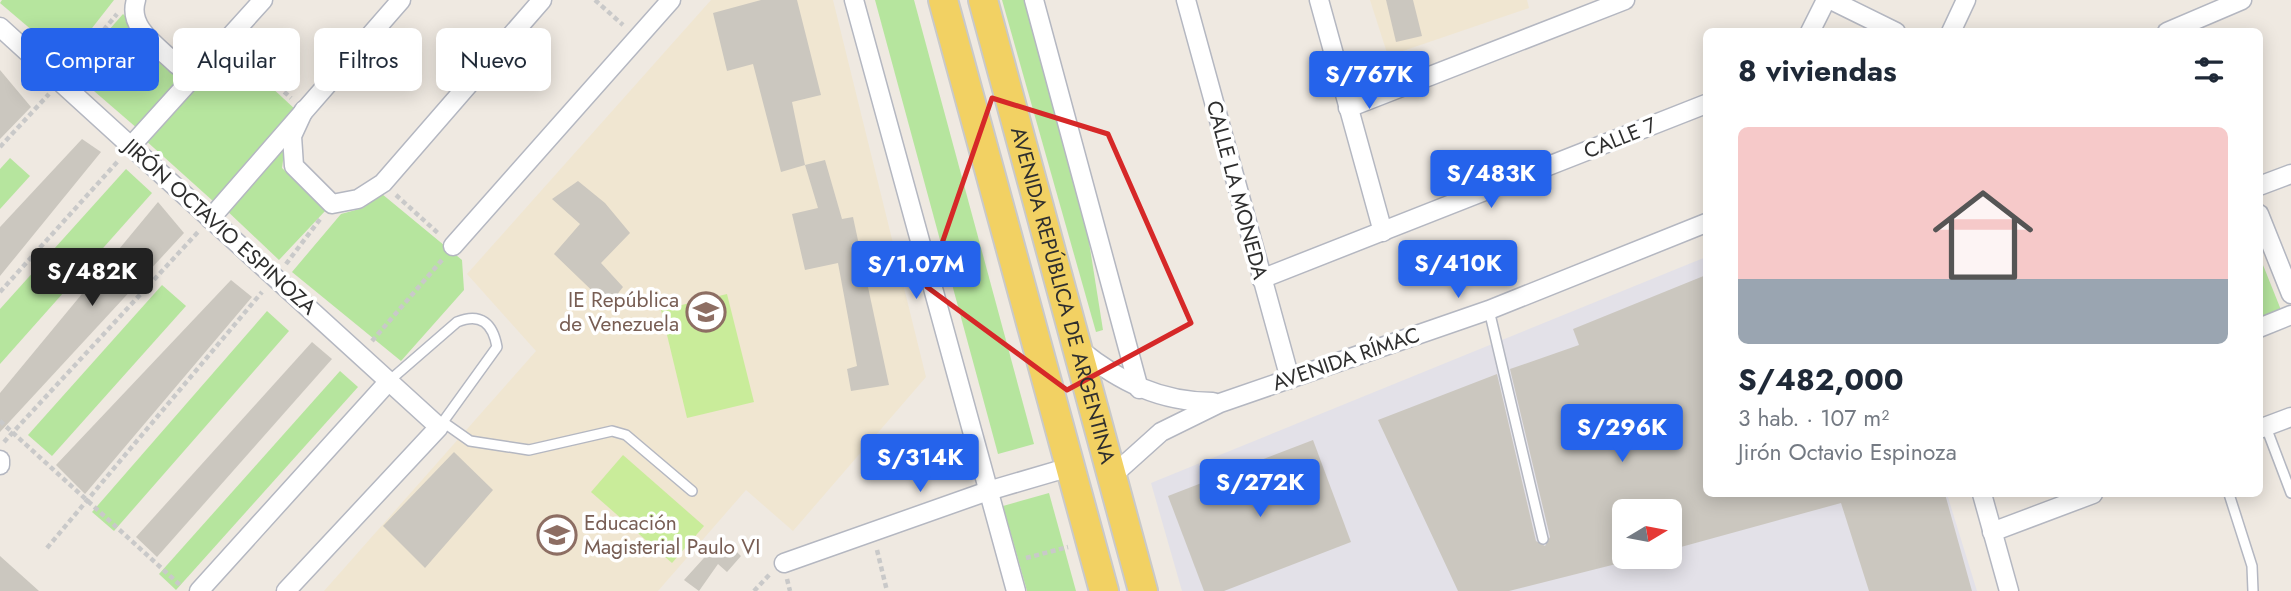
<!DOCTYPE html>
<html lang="es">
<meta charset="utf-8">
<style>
:root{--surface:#fff;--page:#f6f6f7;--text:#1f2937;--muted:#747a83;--accent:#2563eb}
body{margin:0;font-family:Jost,sans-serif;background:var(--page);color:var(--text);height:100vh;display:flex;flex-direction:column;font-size:26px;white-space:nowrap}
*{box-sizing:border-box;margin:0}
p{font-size:23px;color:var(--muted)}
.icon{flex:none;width:38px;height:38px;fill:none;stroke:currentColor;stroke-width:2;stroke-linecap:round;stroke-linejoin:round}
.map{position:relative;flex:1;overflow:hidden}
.sheet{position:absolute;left:1703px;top:28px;width:560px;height:469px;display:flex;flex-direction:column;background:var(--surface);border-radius:10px;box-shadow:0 4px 18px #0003}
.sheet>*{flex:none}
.guide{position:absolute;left:21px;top:28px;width:665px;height:63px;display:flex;gap:14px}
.needle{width:46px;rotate:80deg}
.tools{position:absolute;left:1612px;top:499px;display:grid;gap:14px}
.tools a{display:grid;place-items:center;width:70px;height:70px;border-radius:10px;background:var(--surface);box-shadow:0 4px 18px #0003;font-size:35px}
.price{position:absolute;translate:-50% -60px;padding:0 16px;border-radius:7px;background:var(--accent);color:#fff;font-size:23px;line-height:46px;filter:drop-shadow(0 2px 4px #0008)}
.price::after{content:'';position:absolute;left:50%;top:42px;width:21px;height:16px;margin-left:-10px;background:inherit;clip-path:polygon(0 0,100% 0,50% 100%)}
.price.active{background:#222;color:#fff}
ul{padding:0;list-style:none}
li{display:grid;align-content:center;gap:14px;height:371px;padding:0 35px}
li span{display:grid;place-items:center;height:217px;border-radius:10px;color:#555}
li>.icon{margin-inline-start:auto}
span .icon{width:126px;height:126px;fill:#fffc;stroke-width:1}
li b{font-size:30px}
h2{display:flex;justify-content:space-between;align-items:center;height:84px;padding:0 35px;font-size:30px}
.pill{padding:0 24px;border-radius:10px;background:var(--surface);box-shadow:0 4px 18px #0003;font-size:24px;line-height:63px}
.pill.active{background:var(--accent);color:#fff}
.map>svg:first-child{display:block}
.industrial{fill:#e3e1e8;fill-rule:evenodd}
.education{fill:#f0e6d1}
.green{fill:#b6e59e}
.pitch{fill:#c9ec9a}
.building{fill:#cbc7bf}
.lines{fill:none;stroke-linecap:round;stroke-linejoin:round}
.lane-casing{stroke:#b4b7c1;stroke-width:12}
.street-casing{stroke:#b4b7c1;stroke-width:21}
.primary-casing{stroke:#c9c9c9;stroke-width:32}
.path{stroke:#c9c9c9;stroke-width:4.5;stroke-dasharray:5 3.5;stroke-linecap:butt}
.lane{stroke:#fff;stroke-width:9}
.street{stroke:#fff;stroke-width:18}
.primary{stroke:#f2d163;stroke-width:28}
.marked{fill:none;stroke:#d62828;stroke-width:5;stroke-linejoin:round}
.labels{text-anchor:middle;stroke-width:7;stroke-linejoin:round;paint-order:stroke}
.street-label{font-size:21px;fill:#2e2e2e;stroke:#fff}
.education-label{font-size:21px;fill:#785e54;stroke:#fff;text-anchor:end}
</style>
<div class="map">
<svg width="2291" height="591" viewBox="0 0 2291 591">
<rect width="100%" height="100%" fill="#efe9e1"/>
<path class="industrial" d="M 1706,257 L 1706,494 L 1947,494 L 1977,591 L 1182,591 L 1151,483 ZM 1624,511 L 1670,511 L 1670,556 L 1624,556 Z"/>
<g class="education">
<path d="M 711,0 L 833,0 L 926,377 L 793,531 L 746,490 L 658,591 L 324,591 L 536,351 L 467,274 Z"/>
<path d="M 1370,0 L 1527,0 L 1529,8 L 1388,56 Z"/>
</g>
<g class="green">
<path d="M 2,0 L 114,0 L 67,60 L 0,3 Z"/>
<path d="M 875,0 L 914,0 L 1034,444 L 998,454 Z"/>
<path d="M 1002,0 L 1026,0 L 1086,223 L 1103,330 L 1096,332 Z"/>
<path d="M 123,14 L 184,76 L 138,129 L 72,72 Z"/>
<path d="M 227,46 L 297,111 L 214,202 L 144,139 Z"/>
<path d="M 286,139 L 282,168 L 326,210 L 279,260 L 223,207 Z"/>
<path d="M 10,158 L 30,176 L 0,209 L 0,169 Z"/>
<path d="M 126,169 L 152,193 L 0,364 L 0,309 Z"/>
<path d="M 382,194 L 462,260 L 464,290 L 401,361 L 292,272 L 341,214 L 363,208 Z"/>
<path d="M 2259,255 L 2281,310 L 2259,319 Z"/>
<path d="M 162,285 L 186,306 L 52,456 L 28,435 Z"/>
<path d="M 267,311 L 289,331 L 114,531 L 92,512 Z"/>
<path d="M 340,371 L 358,387 L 176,590 L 159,574 Z"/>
<path d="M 1049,493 L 1076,591 L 1027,591 L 1003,506 Z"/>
</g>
<g class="pitch">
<path d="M 727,294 L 754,402 L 687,418 L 661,310 Z"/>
<path d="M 623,455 L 704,526 L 672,563 L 591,492 Z"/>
</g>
<g class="building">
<path d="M 761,0 L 797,0 L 821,95 L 792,102 L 805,165 L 781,172 L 753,64 L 727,71 L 713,13 Z"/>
<path d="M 1386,0 L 1413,0 L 1422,36 L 1396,42 Z"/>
<path d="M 0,70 L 31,107 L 0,139 Z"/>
<path d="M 82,139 L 101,152 L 0,276 L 0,227 Z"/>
<path d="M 825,160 L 842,219 L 853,217 L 889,385 L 851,391 L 847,369 L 857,366 L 838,263 L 805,270 L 792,214 L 818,208 L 805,165 Z"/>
<path d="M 578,181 L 605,203 L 630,233 L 601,263 L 623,287 L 608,306 L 554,254 L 580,224 L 552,199 Z"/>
<path d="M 158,202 L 184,233 L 0,432 L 0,393 Z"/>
<path d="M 1706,275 L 1706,494 L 1945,494 L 1972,591 L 1869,591 L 1841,503 L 1670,550 L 1670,511 L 1624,511 L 1624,562 L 1509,591 L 1458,591 L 1378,420 L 1497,374 L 1536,541 L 1545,546 L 1550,537 L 1510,369 L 1579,345 L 1573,329 Z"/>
<path d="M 231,280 L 252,297 L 85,494 L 56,465 Z"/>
<path d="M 312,342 L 332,359 L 157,557 L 136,537 Z"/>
<path d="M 1313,440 L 1351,542 L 1224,591 L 1204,591 L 1168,496 Z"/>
<path d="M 454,452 L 493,490 L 425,568 L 383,526 Z"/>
<path d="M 722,538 L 741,556 L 727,572 L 718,564 L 699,591 L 684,580 Z"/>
<path d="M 0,556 L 39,591 L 0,591 Z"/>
</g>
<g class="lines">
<g class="lane-casing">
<g id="lane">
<path d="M 1489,310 L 1543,539"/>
<path d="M 389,381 L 457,322 C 481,312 493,324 497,347 L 440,426"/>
<path d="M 443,422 L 470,441 L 529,450 L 612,431 L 626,435 L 692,491"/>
<path d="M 2266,427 L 2291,493"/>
<path d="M 2229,494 L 2252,566 L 2253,591"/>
</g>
</g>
<g class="street-casing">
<g id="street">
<path d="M 136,0 C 127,28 158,46 177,65 L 186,66 L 206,58"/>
<path d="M 854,0 L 1016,591"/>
<path d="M 1034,0 L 1139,389"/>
<path d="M 1186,0 L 1290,379"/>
<path d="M 1319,0 L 1383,232"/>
<path d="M 1831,0 L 1896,32"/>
<path d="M 0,27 L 439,427 L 286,591"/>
<path d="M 1810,32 L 1826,0"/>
<path d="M 1951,32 L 1966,0"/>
<path d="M 2167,32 L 2242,0"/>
<path d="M 1348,108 L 1625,0"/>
<path d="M 304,110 L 292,136 L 294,166 L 332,204 L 358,199 L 383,183 L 542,0"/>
<path d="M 131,146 L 263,0"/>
<path d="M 2259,186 L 2291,174"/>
<path d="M 2259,214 L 2291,294"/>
<path d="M 210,219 L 401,0"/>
<path d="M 453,246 L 671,0"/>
<path d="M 1261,279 L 1706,104"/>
<path d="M 2259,328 L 2291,315"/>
<path d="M 1079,349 C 1120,382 1160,402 1213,402"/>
<path d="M 2259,429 L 2291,417"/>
<path d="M 0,460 L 0,465"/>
<path d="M 1112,476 L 1161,432 L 1220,403 L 1489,310 L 1706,223"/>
<path d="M 1982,494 L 2009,591"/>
<path d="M 1992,532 L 2093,494"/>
<path d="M 784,563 L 988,491 L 1070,467"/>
<path d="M 199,591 L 389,381"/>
</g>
</g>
<g class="primary-casing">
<g id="primary">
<path d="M 943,0 L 1104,591"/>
<path id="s1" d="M 983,0 L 1143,591"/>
</g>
</g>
<g class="path">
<path d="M 595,0 L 623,25"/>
<path d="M 240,52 L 291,98"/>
<path d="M 71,69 L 117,14"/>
<path d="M 0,147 L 49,94"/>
<path d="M 396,195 L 439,234"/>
<path d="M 286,264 L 321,218"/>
<path d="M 0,292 L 119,160"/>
<path d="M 372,341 L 442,260"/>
<path d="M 0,421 L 180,585"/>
<path d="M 4,442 L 198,232"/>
<path d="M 47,548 L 262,292"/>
<path d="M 877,550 L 887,591"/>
<path d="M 1026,558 L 1068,547"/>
<path d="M 787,579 L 790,591"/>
<path d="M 754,591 L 770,574"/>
</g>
<use href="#lane" class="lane"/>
<use href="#street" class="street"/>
<use href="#primary" class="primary"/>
</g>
<path class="marked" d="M 992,98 L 1108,134 L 1191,323 L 1067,390 L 927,287 Z"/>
<defs>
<g id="school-ring" transform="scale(2.0125)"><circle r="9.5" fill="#fff" stroke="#8d6e63" stroke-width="1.5"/><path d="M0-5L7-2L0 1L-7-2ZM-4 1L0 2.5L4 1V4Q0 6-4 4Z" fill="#8d6e63"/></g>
<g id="university-ring" transform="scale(2.0125)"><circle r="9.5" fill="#fff" stroke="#8d6e63" stroke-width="1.5"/><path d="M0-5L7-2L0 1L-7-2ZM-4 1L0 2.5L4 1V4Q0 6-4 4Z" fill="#8d6e63"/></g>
</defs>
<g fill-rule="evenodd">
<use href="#school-ring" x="706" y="312"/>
<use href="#university-ring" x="557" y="535"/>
</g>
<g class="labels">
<g class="street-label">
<text transform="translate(1620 138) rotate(-22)" y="7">CALLE 7</text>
<text transform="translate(1237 190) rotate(75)" y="7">CALLE LA MONEDA</text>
<text transform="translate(220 227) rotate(42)" y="7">JIRÓN OCTAVIO ESPINOZA</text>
<text dy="7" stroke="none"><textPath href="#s1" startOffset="306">AVENIDA REPÚBLICA DE ARGENTINA</textPath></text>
<text transform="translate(1346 359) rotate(-19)" y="7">AVENIDA RÍMAC</text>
</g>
<g class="education-label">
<text x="679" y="307">IE República<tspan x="679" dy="24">de Venezuela</tspan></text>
<text x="584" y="530" text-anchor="start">Educación<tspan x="584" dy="24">Magisterial Paulo VI</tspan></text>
</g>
</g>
</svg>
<div class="tools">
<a><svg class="needle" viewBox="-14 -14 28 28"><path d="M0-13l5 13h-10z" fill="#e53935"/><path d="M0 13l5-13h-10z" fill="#747a83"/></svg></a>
</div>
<b class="price" style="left:1369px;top:111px">S/767K</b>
<b class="price" style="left:1491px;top:210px">S/483K</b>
<b class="price" style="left:1458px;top:300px">S/410K</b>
<b class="price" style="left:916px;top:301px">S/1.07M</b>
<b class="price active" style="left:92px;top:308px">S/482K</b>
<b class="price" style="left:1622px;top:464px">S/296K</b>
<b class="price" style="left:920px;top:494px">S/314K</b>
<b class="price" style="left:1260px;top:519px">S/272K</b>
<div class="guide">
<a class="pill active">Comprar</a>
<a class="pill">Alquilar</a>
<a class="pill">Filtros</a>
<a class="pill">Nuevo</a>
</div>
<section class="sheet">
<h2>8 viviendas<svg class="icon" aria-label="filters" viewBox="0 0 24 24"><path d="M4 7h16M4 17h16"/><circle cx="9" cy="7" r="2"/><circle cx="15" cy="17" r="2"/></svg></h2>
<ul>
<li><span style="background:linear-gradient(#f6c9c9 70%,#9aa5b1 0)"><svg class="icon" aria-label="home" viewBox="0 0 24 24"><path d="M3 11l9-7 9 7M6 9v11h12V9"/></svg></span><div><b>S/482,000</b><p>3 hab. · 107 m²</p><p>Jirón Octavio Espinoza</p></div></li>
</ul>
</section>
</div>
